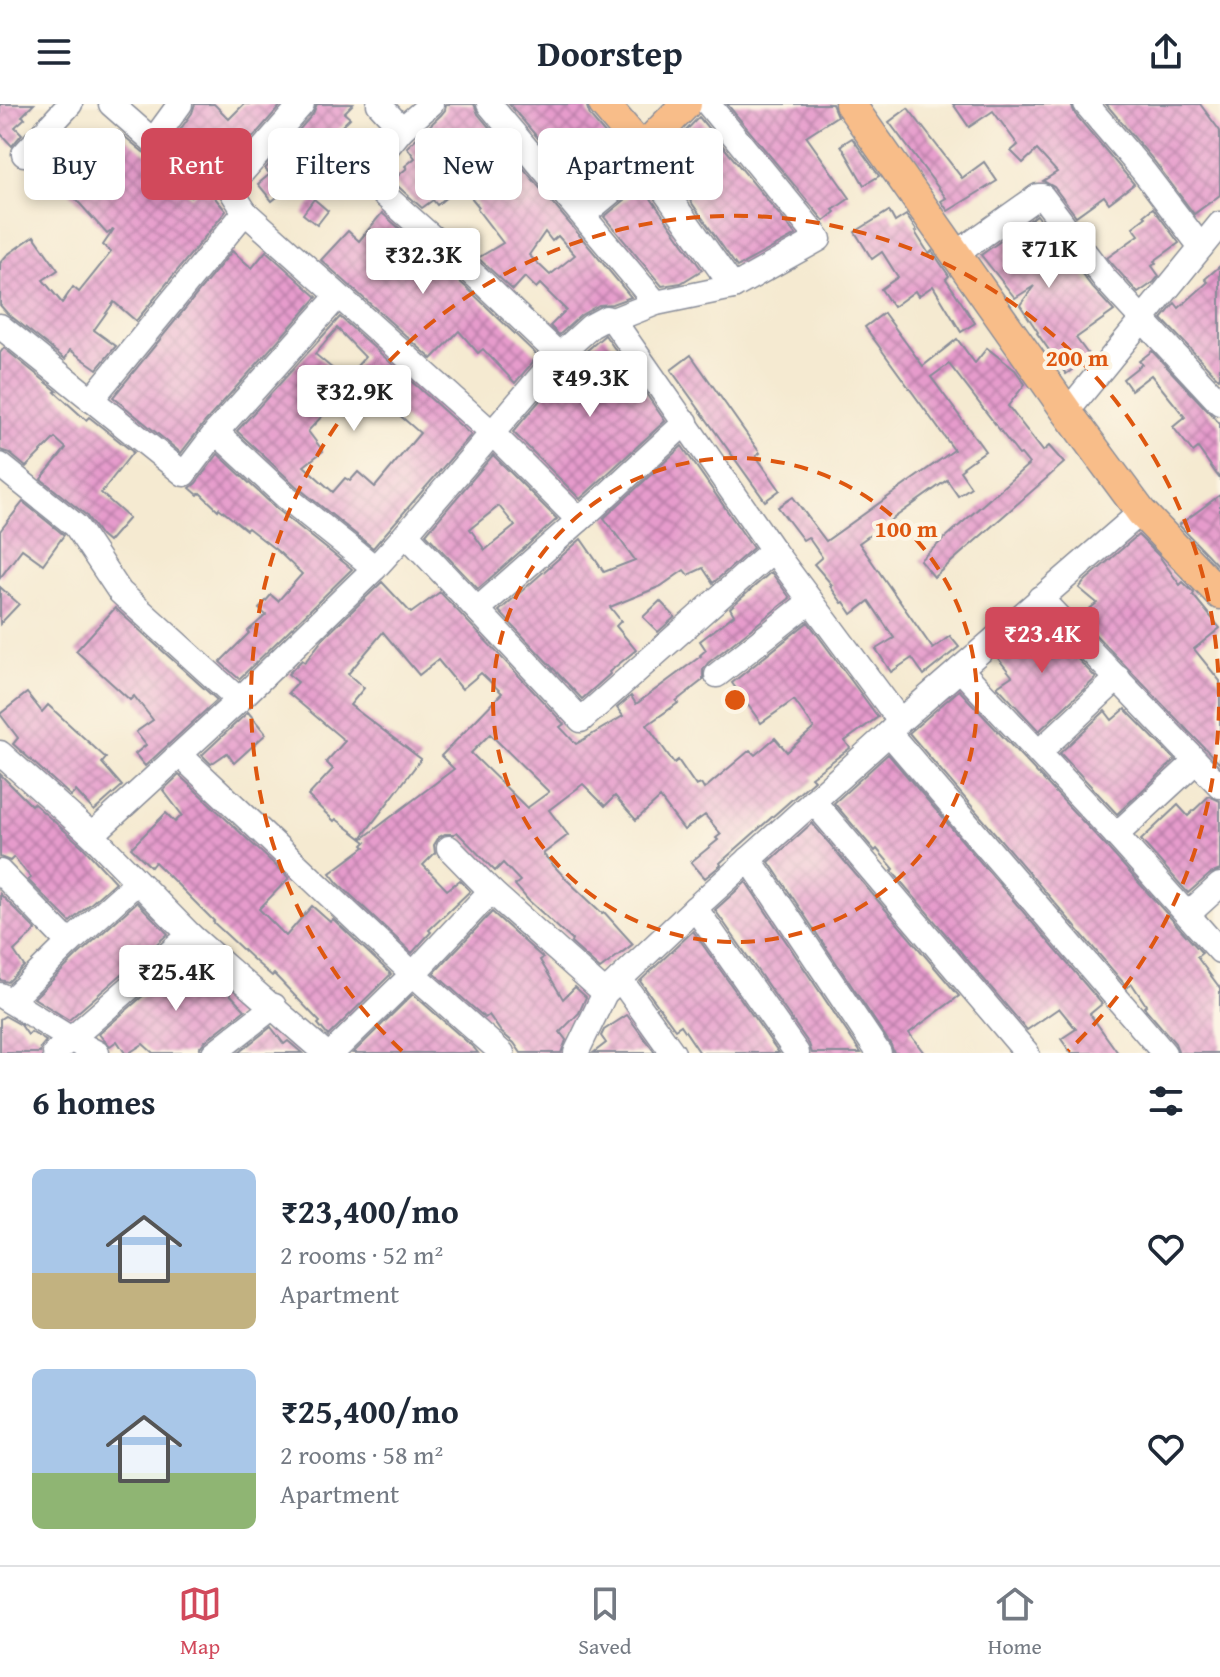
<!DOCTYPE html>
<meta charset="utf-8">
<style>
:root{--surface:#fff;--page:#f6f6f7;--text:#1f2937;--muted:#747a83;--line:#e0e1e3;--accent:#d1495b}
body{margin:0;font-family:"Gentium Book Plus",serif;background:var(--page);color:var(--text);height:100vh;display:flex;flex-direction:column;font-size:30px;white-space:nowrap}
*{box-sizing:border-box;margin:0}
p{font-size:26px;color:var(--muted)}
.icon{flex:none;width:44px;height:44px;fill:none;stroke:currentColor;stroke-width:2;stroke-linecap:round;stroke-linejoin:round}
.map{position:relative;height:949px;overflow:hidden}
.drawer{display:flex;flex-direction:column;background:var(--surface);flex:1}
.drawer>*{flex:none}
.banner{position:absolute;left:24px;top:24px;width:800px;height:72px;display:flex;gap:16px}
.price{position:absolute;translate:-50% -68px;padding:0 18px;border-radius:8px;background:#fff;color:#222;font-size:26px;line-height:52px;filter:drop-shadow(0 2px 4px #0008)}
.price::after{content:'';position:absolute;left:50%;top:48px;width:24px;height:18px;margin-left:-12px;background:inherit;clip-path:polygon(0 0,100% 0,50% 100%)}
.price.active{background:var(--accent);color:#fff}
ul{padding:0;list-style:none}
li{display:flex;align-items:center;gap:24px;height:200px;padding:0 32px}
li span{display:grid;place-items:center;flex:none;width:224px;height:160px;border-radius:12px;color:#555}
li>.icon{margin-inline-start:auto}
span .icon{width:96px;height:96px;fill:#fffc;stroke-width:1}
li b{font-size:34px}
h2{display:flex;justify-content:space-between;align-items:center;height:96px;padding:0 32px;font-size:34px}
.tag{padding:0 28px;border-radius:12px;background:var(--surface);box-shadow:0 4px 12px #0003;font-size:28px;line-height:72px}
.tag.active{background:var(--accent);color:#fff}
header{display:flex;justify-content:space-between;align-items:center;height:104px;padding:0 32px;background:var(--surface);font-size:36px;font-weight:600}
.tabs{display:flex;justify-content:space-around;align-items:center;height:112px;border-top:2px solid var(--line);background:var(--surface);font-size:22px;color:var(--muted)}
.tabs a{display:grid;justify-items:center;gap:4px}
.tabs .active{color:var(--accent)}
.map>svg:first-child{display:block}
.building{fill:url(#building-cross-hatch);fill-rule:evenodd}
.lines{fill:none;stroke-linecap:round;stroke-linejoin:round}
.minor-casing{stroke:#888c98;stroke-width:27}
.major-casing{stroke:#888c98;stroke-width:33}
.minor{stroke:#fff;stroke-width:24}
.major{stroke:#f8bd89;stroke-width:30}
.ring{fill:none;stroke:#de5710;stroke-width:4;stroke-dasharray:14 10}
.centre{fill:#de5710;stroke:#fcf5e5;stroke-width:4}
.ring-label{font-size:24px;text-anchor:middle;font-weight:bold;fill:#de5710;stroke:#fcf5e5;stroke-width:8;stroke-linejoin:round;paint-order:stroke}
</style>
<header><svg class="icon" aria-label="menu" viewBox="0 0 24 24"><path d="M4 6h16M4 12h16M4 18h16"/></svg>Doorstep<svg class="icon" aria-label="share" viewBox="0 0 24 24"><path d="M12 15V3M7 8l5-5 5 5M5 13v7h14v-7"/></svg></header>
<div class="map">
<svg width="1220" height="949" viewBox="0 0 1220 949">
<defs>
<pattern id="building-cross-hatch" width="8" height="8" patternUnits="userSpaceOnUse" patternTransform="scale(2)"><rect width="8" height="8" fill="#e69bcc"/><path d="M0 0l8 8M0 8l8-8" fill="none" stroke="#ba7fa9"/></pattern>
</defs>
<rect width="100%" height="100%" fill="#fcf5e5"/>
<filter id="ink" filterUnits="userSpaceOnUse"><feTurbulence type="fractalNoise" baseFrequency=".0125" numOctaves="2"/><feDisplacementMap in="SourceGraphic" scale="16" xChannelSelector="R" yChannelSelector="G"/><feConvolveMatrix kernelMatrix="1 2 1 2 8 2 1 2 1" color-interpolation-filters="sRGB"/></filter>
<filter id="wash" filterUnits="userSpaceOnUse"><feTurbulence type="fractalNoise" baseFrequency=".006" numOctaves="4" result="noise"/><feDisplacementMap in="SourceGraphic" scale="32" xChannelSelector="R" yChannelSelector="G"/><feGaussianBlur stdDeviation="1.8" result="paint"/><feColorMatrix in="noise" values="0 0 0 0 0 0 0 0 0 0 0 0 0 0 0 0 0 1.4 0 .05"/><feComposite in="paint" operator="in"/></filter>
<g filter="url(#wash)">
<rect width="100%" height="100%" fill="#f5ead1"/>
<g id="blocks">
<g class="building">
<path d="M 0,0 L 34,0 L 22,12 L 25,14 L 15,23 L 22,30 L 12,42 L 0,29 Z"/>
<path d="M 195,0 L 214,0 L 229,15 L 244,0 L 282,0 L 218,73 L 214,83 L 211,88 L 170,40 L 192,9 Z"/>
<path d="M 317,0 L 353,0 L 344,9 L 350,14 L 288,76 L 292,81 L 272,97 L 258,80 L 270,70 L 265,65 L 313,10 Z"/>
<path d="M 446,0 L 474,0 L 478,10 L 631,193 L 612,200 L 599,201 L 581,211 L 559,231 L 550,222 L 566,206 L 540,180 L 536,184 L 525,173 L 513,186 L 478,154 L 503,139 L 477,105 L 479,103 L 461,81 L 437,101 L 433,96 L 422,104 L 392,77 L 407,64 L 405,62 L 415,54 L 407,43 L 441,11 L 445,6 ZM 545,128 L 552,137 L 558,132 L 575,151 L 550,171 L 529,151 Z"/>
<path d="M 509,0 L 586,0 L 590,12 L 618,45 L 577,80 Z"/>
<path d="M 727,0 L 832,0 L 837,12 L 806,32 L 850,94 L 833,106 L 835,108 L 824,117 Z"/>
<path d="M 953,0 L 1071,0 L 1075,10 L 1134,80 L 1109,99 L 1104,92 L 1076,112 L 1054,83 L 1043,77 L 1057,68 L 1037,46 L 1023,59 L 1011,47 L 1018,41 L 993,7 L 969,23 Z"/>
<path d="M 1106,0 L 1200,0 L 1220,27 L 1220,91 L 1194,110 L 1155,58 Z"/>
<path d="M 908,4 L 962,74 L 984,58 L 997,77 L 948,107 L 941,97 L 946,94 L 889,18 Z"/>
<path d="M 699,13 L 796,131 L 737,163 L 660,54 Z"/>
<path d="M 118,27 L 143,48 L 151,52 L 191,93 L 204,81 L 226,107 L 136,217 L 114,198 L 94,226 L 116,242 L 97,265 L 70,246 L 65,255 L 7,209 L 0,201 L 0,159 L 7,151 L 34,132 L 58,166 L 43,176 L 62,199 L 73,183 L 79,188 L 111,148 L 103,141 L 114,125 L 107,130 L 55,72 L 83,47 L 90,55 Z"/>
<path d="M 852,34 L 879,72 L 864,81 L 841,41 Z"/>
<path d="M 642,82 L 702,166 L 681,179 L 662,182 L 604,113 Z"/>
<path d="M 314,95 L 328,107 L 317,121 L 303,110 Z"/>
<path d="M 1153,104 L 1179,139 L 1154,157 L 1156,159 L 1152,162 L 1159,172 L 1154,178 L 1138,189 L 1107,154 L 1139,131 L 1133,123 L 1146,113 L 1144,111 Z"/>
<path d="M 889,107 L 895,118 L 906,111 L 917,127 L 915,128 L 929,150 L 932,147 L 949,172 L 946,175 L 975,219 L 961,228 L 933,182 L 918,192 L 915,187 L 893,203 L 881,185 L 898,173 L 882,148 L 872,155 L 855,128 Z"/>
<path d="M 382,109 L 467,184 L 538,252 L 515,279 L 483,245 L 478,249 L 459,227 L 432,255 L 321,156 L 348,127 L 359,137 Z"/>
<path d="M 1037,111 L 1092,183 L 1114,207 L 1076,234 L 1090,253 L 1066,270 L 1037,229 L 1038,228 L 1020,201 L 1034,182 L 1015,194 L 981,151 Z"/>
<path d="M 232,147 L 252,164 L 266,147 L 317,193 L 205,318 L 181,349 L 113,293 Z"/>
<path d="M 1220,162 L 1220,274 L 1219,275 L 1162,215 L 1175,199 L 1179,204 L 1208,178 L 1205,175 Z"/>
<path d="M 884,209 L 923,262 L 957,235 L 975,259 L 987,244 L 1015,266 L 1025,280 L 1008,302 L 1043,347 L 1049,342 L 1064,359 L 934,473 L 920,456 L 1029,360 L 1021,350 L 1019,351 L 949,260 L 931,273 L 985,347 L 963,363 L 964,364 L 960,367 L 971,383 L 958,392 L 947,376 L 859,439 L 933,545 L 950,532 L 959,543 L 924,571 L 912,554 L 891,568 L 876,545 L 894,534 L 869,497 L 852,510 L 844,498 L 842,499 L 830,482 L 832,481 L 814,460 L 822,453 L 808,433 L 803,436 L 778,403 L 793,393 L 826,437 L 954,346 L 865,223 Z"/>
<path d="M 340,213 L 471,331 L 373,444 L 296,382 L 237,327 ZM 337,224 L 365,253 L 348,272 L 369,291 L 372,287 L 420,329 L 375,383 L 358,368 L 350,377 L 345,374 L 333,388 L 304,362 L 323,347 L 308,327 L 325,309 L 320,303 L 345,275 L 315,250 Z"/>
<path d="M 605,231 L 665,317 L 580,395 L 513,328 L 570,261 Z"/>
<path d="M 4,244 L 57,287 L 55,288 L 86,316 L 89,313 L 133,348 L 101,389 L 129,414 L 108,438 L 101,432 L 86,411 L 41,375 L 66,344 L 55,334 L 26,363 L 9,349 L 0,346 L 0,249 Z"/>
<path d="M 1152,247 L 1220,320 L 1220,375 L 1198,344 L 1193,348 L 1173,323 L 1185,313 L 1151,271 L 1131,286 L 1123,275 L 1142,260 L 1139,257 Z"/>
<path d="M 691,251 L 760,349 L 756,352 L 780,386 L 765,397 L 671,266 Z"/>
<path d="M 682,342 L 753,444 L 713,479 L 703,464 L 688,471 L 684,466 L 661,482 L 610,503 L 621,517 L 616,522 L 636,546 L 609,568 L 610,570 L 582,595 L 499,507 L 581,435 L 604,468 L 635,456 L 604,414 Z"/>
<path d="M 218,350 L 277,405 L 352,465 L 239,575 L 220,558 L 249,529 L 248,527 L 266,511 L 259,505 L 271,491 L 278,497 L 302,470 L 280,449 L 248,424 L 246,426 L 219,404 L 218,406 L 200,389 L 198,391 L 190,384 L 196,379 Z"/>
<path d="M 493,351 L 557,415 L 478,485 L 426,430 ZM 499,402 L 515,422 L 485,446 L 470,425 Z"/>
<path d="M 1220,391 L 1220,464 L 1179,421 Z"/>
<path d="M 23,398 L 64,431 L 43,460 L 22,445 L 0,474 L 0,427 Z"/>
<path d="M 1138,431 L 1159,452 L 1180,481 L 1183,478 L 1194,489 L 1193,491 L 1220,524 L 1194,545 L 1220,577 L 1220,660 L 1088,523 L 1091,520 L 1083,510 L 1097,499 L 1079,484 L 1086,476 Z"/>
<path d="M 771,468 L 790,494 L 708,559 L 703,566 L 703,576 L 676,597 L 678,599 L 647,621 L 674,659 L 678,656 L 696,682 L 701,680 L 704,685 L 750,646 L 755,651 L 775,634 L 787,648 L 814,624 L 794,596 L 761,619 L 732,579 L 808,518 L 878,613 L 845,637 L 850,644 L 811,673 L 814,676 L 720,759 L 721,761 L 705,774 L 691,758 L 718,736 L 716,734 L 721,730 L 705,711 L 684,726 L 660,694 L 636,716 L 615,692 L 605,702 L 583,680 L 549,706 L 568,731 L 543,750 L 567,776 L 602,809 L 604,808 L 633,840 L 600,865 L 571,839 L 572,836 L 528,796 L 515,781 L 520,777 L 503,759 L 495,767 L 457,728 L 454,730 L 445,730 L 439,733 L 434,741 L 435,749 L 423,761 L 447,786 L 460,776 L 470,787 L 429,826 L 431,828 L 412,849 L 338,779 L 330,769 L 365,743 L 363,741 L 366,738 L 362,735 L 454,665 L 441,652 L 502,589 L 481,569 L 462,585 L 438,556 L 419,571 L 383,528 L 348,570 L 364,584 L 350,601 L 421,655 L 361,734 L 336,715 L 334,717 L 308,692 L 333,665 L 326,658 L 345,637 L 288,589 L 298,578 L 288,570 L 302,556 L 305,558 L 323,535 L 382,478 L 411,509 L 440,488 L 564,620 L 560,623 L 576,640 L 623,612 L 617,604 L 631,592 L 636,600 L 701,552 L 700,551 L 706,546 L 700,537 L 734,511 L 730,504 ZM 490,630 L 549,688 L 527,704 L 471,649 Z"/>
<path d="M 0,483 L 19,500 L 0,520 Z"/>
<path d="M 660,497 L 675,513 L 658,528 L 643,513 Z"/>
<path d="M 115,504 L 217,596 L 145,662 L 135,650 L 146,641 L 136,628 L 153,616 L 134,592 L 130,596 L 76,547 Z"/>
<path d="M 1040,516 L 1096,574 L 1039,627 L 997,582 L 1012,572 L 997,553 Z"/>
<path d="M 959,586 L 1105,741 L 1202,849 L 1197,853 L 1220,884 L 1220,949 L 1179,949 L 1175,939 L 1144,903 L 1146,901 L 1132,880 L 1127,883 L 909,629 Z"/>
<path d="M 27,589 L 42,608 L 48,601 L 106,654 L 102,659 L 122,682 L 94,707 L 76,687 L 71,692 L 13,640 L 18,634 L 0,610 Z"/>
<path d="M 1125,605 L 1175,656 L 1117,710 L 1060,649 L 1105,607 L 1112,616 Z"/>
<path d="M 248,608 L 266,630 L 234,659 L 227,649 L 211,660 L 202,651 Z"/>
<path d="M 888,650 L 1102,900 L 1090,910 L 1118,949 L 1071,949 L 1061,935 L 1076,925 L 1059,904 L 1027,926 L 892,767 L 894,765 L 877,745 L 875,747 L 834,699 Z"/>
<path d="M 0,670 L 31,701 L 33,699 L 82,742 L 115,778 L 70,818 L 28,776 L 31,774 L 14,753 L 10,757 L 0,753 Z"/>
<path d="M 179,671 L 289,774 L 259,805 L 286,832 L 312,802 L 330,818 L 333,815 L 391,870 L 328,932 L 318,920 L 320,918 L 274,870 L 272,872 L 256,858 L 213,818 L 214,817 L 155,758 L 151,763 L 131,744 L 166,709 L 175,718 L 182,711 L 163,686 Z"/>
<path d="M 1209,692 L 1220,697 L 1220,766 L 1210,770 L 1188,789 L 1141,736 L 1178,701 L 1188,712 Z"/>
<path d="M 812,719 L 959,892 L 909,929 L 924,949 L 894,949 L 891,941 L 769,758 Z"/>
<path d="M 746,778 L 861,949 L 812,949 L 809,940 L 715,806 Z"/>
<path d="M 0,790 L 36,826 L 14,847 L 24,862 L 8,878 L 0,876 Z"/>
<path d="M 137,798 L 168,830 L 69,916 L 34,894 L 79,850 Z"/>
<path d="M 492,808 L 543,854 L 540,856 L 563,895 L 575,883 L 586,893 L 579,909 L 560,928 L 566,936 L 561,949 L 521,949 L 514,939 L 501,928 L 489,911 L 485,914 L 434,869 Z"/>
<path d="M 693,827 L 779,949 L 700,949 L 681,921 L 675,925 L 640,877 Z"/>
<path d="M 190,851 L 208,867 L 245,906 L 205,937 L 200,943 L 199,949 L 153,949 L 143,940 L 129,949 L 125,949 L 117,937 L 110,942 L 103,935 L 99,930 Z"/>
<path d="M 413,890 L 474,944 L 478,949 L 353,949 Z"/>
<path d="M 627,911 L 655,949 L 593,949 L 606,939 L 601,932 L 604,926 Z"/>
<path d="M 5,912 L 21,921 L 28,931 L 31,928 L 46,937 L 41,943 L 40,949 L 0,949 L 0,915 Z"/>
<path d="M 271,923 L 284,940 L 288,937 L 302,949 L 238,949 Z"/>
</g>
</g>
</g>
<g filter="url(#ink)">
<use href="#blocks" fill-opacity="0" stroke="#888c98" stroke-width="2"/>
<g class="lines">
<g class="minor-casing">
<g id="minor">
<path d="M 111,0 L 153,37 L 180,0"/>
<path d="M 302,0 L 229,83 L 245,108 L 492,329 L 579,416"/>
<path d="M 379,0 L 402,25 L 431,0"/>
<path d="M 489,0 L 656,199"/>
<path d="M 708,0 L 819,135 L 733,183"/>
<path d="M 1086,0 L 1144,68 L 1201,143"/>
<path d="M 402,25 L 365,70 L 381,88 L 477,173 L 559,251"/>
<path d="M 24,50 L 70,0"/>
<path d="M 583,111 L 645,60"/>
<path d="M 956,150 L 1038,92 L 1042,92 L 1104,174 L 1220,299"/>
<path d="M 613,216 L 773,446 L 900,617"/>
<path d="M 0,222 L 184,370 L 216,328 L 338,192"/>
<path d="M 91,296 L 245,108"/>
<path d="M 1067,308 L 1220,120"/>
<path d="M 216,328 L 286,393 L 375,464"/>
<path d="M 0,361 L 76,422 L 120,488 L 239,596"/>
<path d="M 406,430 L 581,616 L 773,446"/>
<path d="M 1040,494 L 1220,682"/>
<path d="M 478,505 L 595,402 L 686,318"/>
<path d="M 960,565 L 1116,731 L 1220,847"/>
<path d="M 717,571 L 811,497"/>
<path d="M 889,629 L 1164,949"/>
<path d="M 1039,648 L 1118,574"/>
<path d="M 0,649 L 92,731 L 190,831 L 325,949"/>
<path d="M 180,651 L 413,870 L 502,949"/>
<path d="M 813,697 L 1027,949"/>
<path d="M 92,731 L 239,596 L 375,464 L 406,430 L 559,251 L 591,222 L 606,214 L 613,216 L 656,199 L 733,183 L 645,60 L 646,41"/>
<path d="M 1116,731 L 1195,658"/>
<path d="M 449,744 L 491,787"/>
<path d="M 749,755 L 879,949"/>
<path d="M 0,768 L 69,839"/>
<path d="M 695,804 L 797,949"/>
<path d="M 1188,810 L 1220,781"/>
<path d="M 620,875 L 673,949"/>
<path d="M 0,891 L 71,935 L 97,949"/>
<path d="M 10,897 L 69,839 L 137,778"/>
<path d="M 55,949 L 190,831"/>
<path d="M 214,949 L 274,902"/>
<path d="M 332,949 L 413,870 L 491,787 L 605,889"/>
<path d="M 576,949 L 605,889 L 695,804 L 889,629 L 900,617 L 1141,408"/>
</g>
</g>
<g class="major-casing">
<g id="major">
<path d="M 604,0 L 636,38 L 646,41 L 686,0"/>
<path d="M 850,0 L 1067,308 L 1141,408 L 1220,490"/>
</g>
</g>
<use href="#minor" class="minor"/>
<use href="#major" class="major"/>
</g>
</g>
<g class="ring">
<circle cx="735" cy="596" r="242"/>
<path d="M402 947A484 484 0 1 1 1068 947"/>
</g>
<circle cx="735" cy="596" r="12" class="centre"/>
<g class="ring-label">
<text x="1077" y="262">200 m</text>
<text x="906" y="433">100 m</text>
</g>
</svg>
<b class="price" style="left:1049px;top:186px">₹71K</b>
<b class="price" style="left:423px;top:192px">₹32.3K</b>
<b class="price" style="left:590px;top:315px">₹49.3K</b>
<b class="price" style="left:354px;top:329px">₹32.9K</b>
<b class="price active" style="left:1042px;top:571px">₹23.4K</b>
<b class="price" style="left:176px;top:909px">₹25.4K</b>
<div class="banner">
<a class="tag">Buy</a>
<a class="tag active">Rent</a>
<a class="tag">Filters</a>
<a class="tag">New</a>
<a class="tag">Apartment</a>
</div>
</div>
<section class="drawer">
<h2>6 homes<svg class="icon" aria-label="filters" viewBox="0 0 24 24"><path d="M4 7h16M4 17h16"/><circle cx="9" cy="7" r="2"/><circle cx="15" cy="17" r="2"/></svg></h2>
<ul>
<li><span style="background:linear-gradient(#a9c7e8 65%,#c2b280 0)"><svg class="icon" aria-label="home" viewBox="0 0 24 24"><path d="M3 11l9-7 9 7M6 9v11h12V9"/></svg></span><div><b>₹23,400/mo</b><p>2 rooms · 52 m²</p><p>Apartment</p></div><svg class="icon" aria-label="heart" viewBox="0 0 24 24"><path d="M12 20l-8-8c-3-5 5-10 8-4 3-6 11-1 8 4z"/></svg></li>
<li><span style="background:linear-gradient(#a9c7e8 65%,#8fb573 0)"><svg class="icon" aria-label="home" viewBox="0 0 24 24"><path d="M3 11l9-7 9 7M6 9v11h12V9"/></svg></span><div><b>₹25,400/mo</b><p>2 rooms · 58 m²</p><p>Apartment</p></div><svg class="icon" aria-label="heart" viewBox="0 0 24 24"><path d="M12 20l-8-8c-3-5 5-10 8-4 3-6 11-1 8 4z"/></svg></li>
</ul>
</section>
<nav class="tabs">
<a class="active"><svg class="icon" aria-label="map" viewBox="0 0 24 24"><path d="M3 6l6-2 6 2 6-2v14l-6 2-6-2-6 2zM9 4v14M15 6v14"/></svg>Map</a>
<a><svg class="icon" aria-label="saved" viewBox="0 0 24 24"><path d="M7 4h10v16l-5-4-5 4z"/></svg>Saved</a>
<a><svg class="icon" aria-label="home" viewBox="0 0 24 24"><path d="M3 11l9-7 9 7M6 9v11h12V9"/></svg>Home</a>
</nav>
